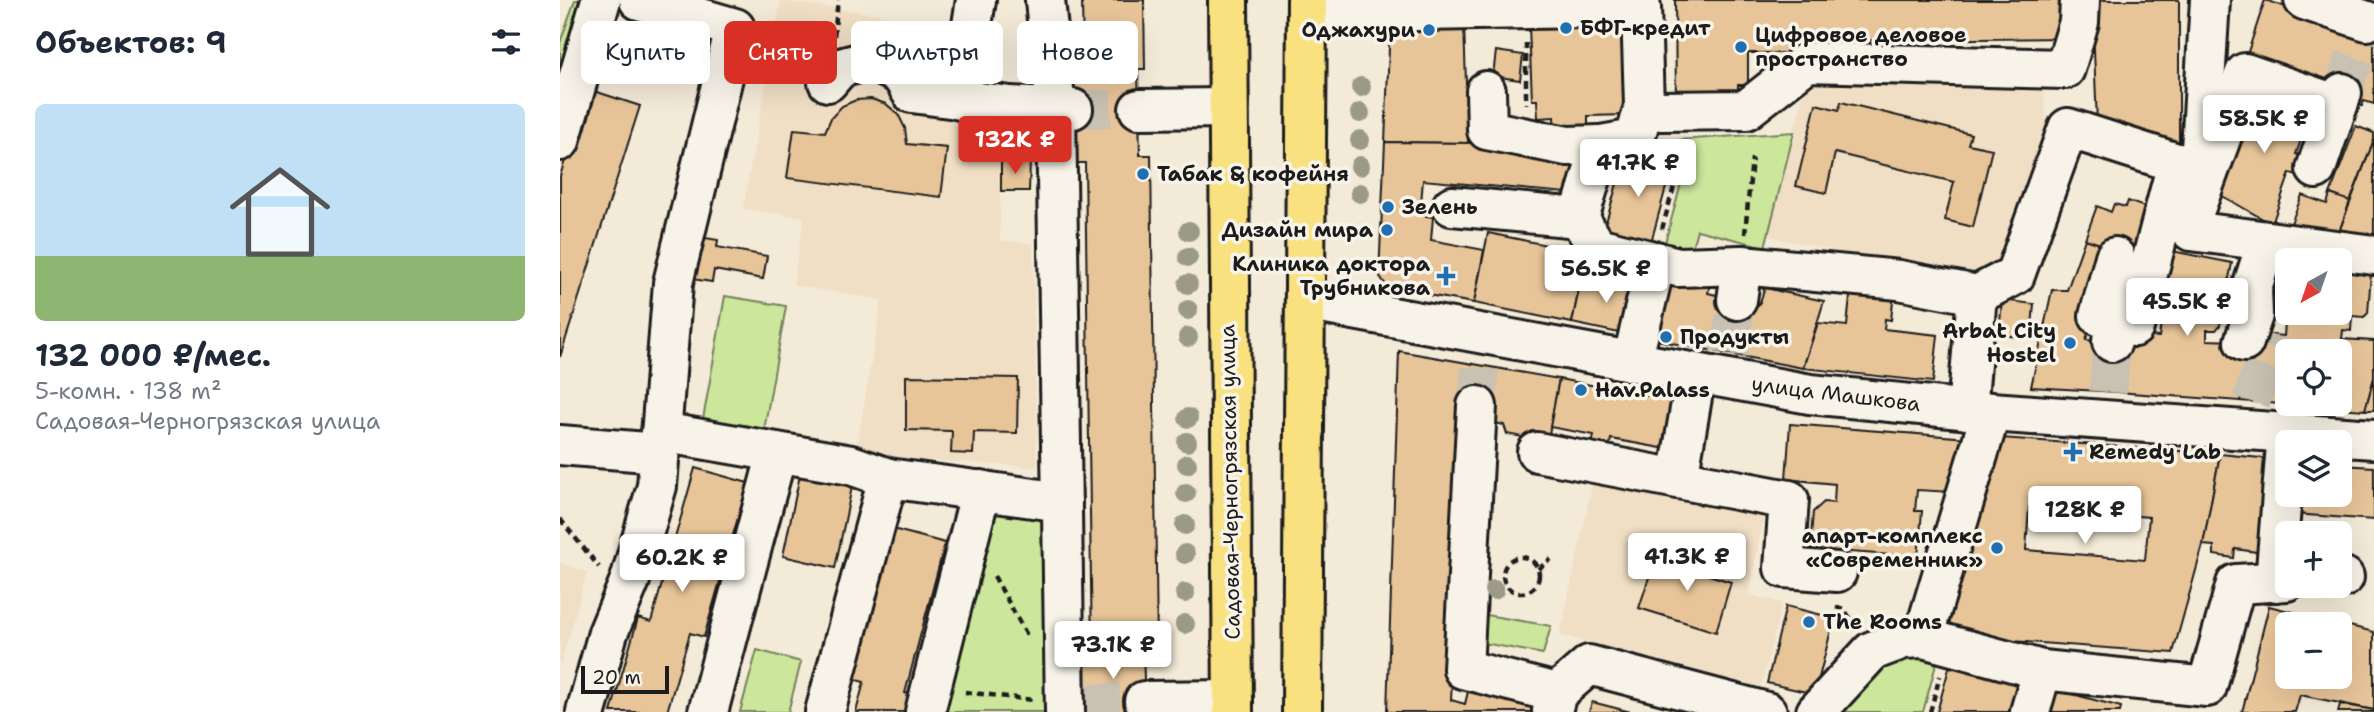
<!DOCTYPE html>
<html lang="ru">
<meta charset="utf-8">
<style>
:root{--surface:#fff;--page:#f6f6f7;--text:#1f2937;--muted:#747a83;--accent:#d93025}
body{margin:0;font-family:"Shantell Sans",sans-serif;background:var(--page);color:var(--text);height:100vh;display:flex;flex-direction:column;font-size:26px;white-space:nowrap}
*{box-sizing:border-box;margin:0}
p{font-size:23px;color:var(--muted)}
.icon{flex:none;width:38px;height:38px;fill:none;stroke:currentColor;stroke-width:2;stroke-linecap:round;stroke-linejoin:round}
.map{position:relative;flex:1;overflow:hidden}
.drawer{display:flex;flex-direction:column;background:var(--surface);width:560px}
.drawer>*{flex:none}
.top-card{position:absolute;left:21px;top:21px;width:665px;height:63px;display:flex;gap:14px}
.needle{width:46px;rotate:220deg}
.tools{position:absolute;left:1715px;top:248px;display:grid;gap:14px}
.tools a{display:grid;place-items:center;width:77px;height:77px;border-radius:10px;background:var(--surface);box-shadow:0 7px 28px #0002;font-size:35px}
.scale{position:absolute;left:21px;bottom:18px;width:88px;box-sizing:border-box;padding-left:7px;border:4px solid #1c1c1c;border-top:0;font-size:19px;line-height:24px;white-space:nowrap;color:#1c1c1c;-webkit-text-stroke:5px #f7f3e8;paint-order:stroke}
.price{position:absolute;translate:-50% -60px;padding:0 16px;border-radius:7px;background:#fff;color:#222;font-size:23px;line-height:46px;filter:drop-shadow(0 2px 4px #0008)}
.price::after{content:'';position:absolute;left:50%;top:42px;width:21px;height:16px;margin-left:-10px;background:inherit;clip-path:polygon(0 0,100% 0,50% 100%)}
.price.on{background:var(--accent);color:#fff}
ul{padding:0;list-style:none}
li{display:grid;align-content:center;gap:14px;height:371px;padding:0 35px}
li span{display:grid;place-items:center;height:217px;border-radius:10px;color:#555}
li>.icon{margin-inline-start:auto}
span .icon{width:126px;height:126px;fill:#fffc;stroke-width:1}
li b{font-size:30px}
h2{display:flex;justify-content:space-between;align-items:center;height:84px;padding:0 35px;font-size:30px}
.chip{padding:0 24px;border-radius:10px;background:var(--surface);box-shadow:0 7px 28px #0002;font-size:24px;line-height:63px}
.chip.on{background:var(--accent);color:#fff}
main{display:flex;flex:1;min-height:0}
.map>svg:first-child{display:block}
.built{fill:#f0dfc5}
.green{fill:#cce69c;stroke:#74815c;stroke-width:2}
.building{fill:#e8c599;stroke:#1c1c1c;stroke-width:2;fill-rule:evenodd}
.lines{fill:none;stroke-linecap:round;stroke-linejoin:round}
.minor-tunnel{stroke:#c9c1b2;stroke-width:38;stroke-dasharray:38 19;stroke-linecap:butt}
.minor-casing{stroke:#1c1c1c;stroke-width:44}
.major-casing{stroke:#1c1c1c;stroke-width:44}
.path{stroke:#1c1c1c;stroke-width:4.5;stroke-dasharray:7 5;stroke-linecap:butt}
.minor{stroke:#f7f3e8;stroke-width:38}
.major{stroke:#fae180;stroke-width:38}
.tree{fill:#9a9a86}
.poi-dot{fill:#1f6fb2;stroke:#f7f3e8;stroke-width:2.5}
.labels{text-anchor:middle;stroke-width:7;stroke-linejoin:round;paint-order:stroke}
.poi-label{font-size:21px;font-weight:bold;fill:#1c1c1c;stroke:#f7f3e8;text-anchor:start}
.street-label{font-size:21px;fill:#1c1c1c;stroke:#f7f3e8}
</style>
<main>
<section class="drawer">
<h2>Объектов: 9<svg class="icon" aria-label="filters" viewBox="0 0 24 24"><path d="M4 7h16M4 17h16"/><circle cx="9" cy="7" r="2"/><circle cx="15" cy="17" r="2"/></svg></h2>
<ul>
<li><span style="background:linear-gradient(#bfe0f5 70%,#8fb573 0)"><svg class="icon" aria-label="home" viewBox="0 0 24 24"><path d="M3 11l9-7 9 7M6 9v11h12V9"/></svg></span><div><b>132 000 ₽/мес.</b><p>5-комн. · 138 m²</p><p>Садовая-Черногрязская улица</p></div></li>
</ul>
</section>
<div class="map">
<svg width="1814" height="712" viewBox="0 0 1814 712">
<rect width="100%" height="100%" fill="#f4ead8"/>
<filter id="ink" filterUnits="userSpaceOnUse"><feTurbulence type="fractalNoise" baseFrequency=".0143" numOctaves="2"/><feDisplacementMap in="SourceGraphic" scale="14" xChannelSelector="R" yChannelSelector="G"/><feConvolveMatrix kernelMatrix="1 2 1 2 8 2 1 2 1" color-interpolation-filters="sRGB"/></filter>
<g filter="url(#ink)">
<g class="built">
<path d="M 221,1 L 440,31 L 440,240 L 473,244 L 477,467 L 295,456 L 322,300 L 233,285 L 244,217 L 183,209 Z"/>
<path d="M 1272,69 L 1482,76 L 1488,142 L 1444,272 L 1411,280 L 1208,236 L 1246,83 Z"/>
<path d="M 1033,482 L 1204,515 L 1189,595 L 1222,603 L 1201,687 L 1000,635 Z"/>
<path d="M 0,563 L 27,572 L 0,667 Z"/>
</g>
<g class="green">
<path d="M 15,0 L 34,0 L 0,114 L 0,43 Z"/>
<path d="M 1234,132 L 1205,247 L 1137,230 L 1129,257 L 1103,250 L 1125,169 L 1112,165 L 1119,140 Z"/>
<path d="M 165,296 L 226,306 L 203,436 L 142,425 Z"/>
<path d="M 428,503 L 487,512 L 488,712 L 378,712 Z"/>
<path d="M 926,615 L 991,626 L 983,654 L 923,643 Z"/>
<path d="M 1350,649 L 1378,657 L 1363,712 L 1272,712 L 1316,662 Z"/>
<path d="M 197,650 L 241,662 L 228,712 L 180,712 Z"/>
</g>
<g class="building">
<path d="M 522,0 L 584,0 L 585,69 L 578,69 L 580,155 L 591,155 L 597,649 L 532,650 L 525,163 L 514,163 L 512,58 L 523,58 Z"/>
<path d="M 1115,0 L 1507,0 L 1508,38 L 1246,41 L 1247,53 L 1188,53 L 1188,85 L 1178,85 L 1178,102 L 1116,103 Z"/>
<path d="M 1532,0 L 1619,0 L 1619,146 L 1537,124 Z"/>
<path d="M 1705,0 L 1814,36 L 1814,104 L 1804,101 L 1802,106 L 1794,103 L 1685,61 Z"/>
<path d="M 1057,23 L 1058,38 L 1070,37 L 1066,115 L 1028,116 L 1028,131 L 995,132 L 994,117 L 978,118 L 977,100 L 972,100 L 969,26 Z"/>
<path d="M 830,24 L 904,24 L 908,143 L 825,142 Z"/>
<path d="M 936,51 L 963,55 L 960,80 L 933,76 Z"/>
<path d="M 28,89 L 80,106 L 0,357 L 0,176 Z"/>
<path d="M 1692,91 L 1751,111 L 1736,154 L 1742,156 L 1736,175 L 1730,173 L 1712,224 L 1657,193 Z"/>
<path d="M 311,99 L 326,104 L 338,114 L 345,128 L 347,144 L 387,148 L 381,197 L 227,178 L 234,129 L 265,132 L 271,118 L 282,106 L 296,100 Z"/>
<path d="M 1281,102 L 1411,134 L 1408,144 L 1432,149 L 1413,227 L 1385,220 L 1394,182 L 1275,153 L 1266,193 L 1236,186 L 1256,104 L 1279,110 Z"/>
<path d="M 1796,126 L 1814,133 L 1814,140 L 1790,201 L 1770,194 Z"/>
<path d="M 922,140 L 1024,159 L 1020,183 L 1009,182 L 1007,193 L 863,180 L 860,215 L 873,217 L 871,240 L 924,250 L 914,303 L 828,288 L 819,275 L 825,142 L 908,143 Z"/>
<path d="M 1814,140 L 1814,242 L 1777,237 Z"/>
<path d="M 1066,152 L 1112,165 L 1090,246 L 1043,233 Z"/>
<path d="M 441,161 L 470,161 L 469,191 L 441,191 Z"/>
<path d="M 1770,194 L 1790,201 L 1777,237 L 1746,225 L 1741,235 L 1728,231 L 1742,195 L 1767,204 Z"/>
<path d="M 1568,201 L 1590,209 L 1574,256 L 1525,239 L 1537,206 L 1551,212 L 1554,204 L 1566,207 Z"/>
<path d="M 928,233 L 1026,253 L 1012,323 L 914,303 Z"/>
<path d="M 134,236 L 158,240 L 157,247 L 207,256 L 203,279 L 154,270 L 152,282 L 126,278 Z"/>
<path d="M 1525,239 L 1552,248 L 1526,340 L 1562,343 L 1557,392 L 1471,387 L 1492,290 L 1507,290 Z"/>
<path d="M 1607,250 L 1672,263 L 1660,325 L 1656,330 L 1647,330 L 1647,340 L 1699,342 L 1680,401 L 1557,392 L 1563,334 L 1599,337 L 1601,323 L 1591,317 Z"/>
<path d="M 1724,260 L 1727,261 L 1727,313 L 1780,313 L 1780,278 L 1787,278 L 1788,272 L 1811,273 L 1808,313 L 1804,317 L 1792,316 L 1791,331 L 1783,330 L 1782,339 L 1814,341 L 1814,378 L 1805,410 L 1680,401 L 1701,334 L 1724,336 L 1726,308 L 1711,307 L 1716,288 L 1707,285 L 1711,269 L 1721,272 ZM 1727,352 L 1780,352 L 1780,404 L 1727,404 Z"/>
<path d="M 1022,274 L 1051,281 L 1056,276 L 1071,280 L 1078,337 L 1012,323 Z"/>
<path d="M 1106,280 L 1151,280 L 1148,293 L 1199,305 L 1205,288 L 1264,301 L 1243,368 L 1091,339 Z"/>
<path d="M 1291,287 L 1334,292 L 1331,320 L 1325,319 L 1324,329 L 1378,335 L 1373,382 L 1243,368 L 1258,323 L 1287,326 Z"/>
<path d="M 1442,300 L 1474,304 L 1471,338 L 1439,335 Z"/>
<path d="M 839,351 L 999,379 L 989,434 L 972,431 L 967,438 L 947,434 L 944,425 L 931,422 L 905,403 L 891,700 L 905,704 L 910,683 L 995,712 L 827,712 Z"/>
<path d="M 346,376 L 458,378 L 457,433 L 414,432 L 413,454 L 391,453 L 392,431 L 346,430 Z"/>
<path d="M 1814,378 L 1814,410 L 1805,410 Z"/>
<path d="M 999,379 L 1116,401 L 1107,449 L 1051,439 L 1048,453 L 1031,450 L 1034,435 L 990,427 Z"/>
<path d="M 1230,424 L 1408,438 L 1392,492 L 1357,490 L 1355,511 L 1362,511 L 1358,557 L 1250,549 L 1253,512 L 1264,502 L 1274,503 L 1275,484 L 1226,479 Z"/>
<path d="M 1441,438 L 1660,454 L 1643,545 L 1613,653 L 1400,637 L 1385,627 ZM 1469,507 L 1589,517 L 1585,560 L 1466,550 Z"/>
<path d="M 1660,454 L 1711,459 L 1704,553 L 1675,549 L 1674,558 L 1654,555 L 1654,546 L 1643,545 Z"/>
<path d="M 1780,465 L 1814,467 L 1814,520 L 1734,514 L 1736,495 L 1780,495 Z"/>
<path d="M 135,468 L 188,483 L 144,637 L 130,633 L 107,712 L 51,712 L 78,618 L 91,622 Z"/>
<path d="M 241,470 L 293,482 L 275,568 L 223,556 Z"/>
<path d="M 329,528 L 385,543 L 345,693 L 353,695 L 348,712 L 296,712 L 304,682 L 289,678 Z"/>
<path d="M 1137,553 L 1154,559 L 1149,575 L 1171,582 L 1156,632 L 1079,608 L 1095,559 L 1131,570 Z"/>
<path d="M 1226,606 L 1274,618 L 1255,694 L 1207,683 Z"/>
<path d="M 1709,606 L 1814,632 L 1814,710 L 1740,695 L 1735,712 L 1682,712 ZM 1727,625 L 1780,625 L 1780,677 L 1727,677 Z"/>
<path d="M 583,649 L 585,712 L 523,712 L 522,650 Z"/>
<path d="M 1391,661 L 1458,679 L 1449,712 L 1377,712 Z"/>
<path d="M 1497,690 L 1561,707 L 1560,712 L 1491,712 Z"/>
<path d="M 1032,702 L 1071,712 L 1029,712 Z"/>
<path d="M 1780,704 L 1814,710 L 1814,712 L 1778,712 Z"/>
</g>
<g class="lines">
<g class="minor-tunnel">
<path d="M 1782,93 L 1803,33"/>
<path d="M 513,109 L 579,109"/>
<path d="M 1169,354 L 1177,300"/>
<path d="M 1548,392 L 1552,342"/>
<path d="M 1691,402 L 1712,335"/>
<path d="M 917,406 L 920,365"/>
<path d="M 522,703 L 584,701"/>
</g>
<g class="minor-casing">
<g id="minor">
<path d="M 485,0 L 496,110 L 505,712"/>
<path d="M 1744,0 L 1807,21"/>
<path d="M 747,13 L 1081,7 L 1084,106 L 1101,111 L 1186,110 L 1247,62 L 1505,69 L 1519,22 L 1520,0"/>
<path d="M 268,82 L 280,68 L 310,60 L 341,75 L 352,93 L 450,106 L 513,109"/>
<path d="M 926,91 L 927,130 L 1007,146 L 1041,145"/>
<path d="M 400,100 L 416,0"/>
<path d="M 1778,105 L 1685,73 L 1634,212 L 1631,231 L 1814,255"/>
<path d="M 1084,106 L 1075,139 L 1041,145 L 1019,218 L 1037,247 L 1118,267 L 1182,265 L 1177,300"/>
<path d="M 579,109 L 667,108"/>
<path d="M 0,141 L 41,0"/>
<path d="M 1756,169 L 1782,93"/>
<path d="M 892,206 L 1019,218"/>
<path d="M 1182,265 L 1339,280 L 1417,295"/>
<path d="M 745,301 L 1250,394 L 1431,412 L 1814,439"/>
<path d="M 1554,321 L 1539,316 L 1555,257"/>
<path d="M 1552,342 L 1554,321 L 1574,327 L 1617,163"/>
<path d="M 1684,342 L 1693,315 L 1692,288 L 1707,241"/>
<path d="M 1072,362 L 1096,261"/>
<path d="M 917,406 L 903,669 L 997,693"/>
<path d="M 1407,410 L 1417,295 L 1455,275 L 1508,128 L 1617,163 L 1640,166 L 1650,0"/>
<path d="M 101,432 L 291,465 L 328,478"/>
<path d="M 0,445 L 99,453"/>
<path d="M 977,452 L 1118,479 L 1136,374"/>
<path d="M 1118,479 L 1229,500 L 1224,568 L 1277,572"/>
<path d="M 1780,577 L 1784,577"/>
<path d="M 1715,582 L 1727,432"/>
<path d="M 1363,638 L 1482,670 L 1470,712"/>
<path d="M 1482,670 L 1647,687 L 1676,584 L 1727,581"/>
<path d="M 584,701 L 673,700"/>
<path d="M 992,711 L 997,693 L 1029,665 L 1207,712"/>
<path d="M 26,712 L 48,633 L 70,580 L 97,486 L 113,283 L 175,28 L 79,0"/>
<path d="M 148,712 L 217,453"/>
<path d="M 265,712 L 328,478 L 502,502"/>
<path d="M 365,712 L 421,490"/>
<path d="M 1256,712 L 1312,651 L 1344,639 L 1363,638 L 1431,412"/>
</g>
</g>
<g class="major-casing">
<g id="major">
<path d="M 668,0 L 673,712"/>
<path d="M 742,712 L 747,0"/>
</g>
</g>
<g class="path">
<path d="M 274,36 L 278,0"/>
<path d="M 966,43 L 966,104"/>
<path d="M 1102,229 L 1119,169"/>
<path d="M 1185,234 L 1192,158"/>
<path d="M 0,519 L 39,567"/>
<circle cx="961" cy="575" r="18"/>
<path d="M 978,569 L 991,559"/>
<path d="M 434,576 L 469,639"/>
<path d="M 1276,607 L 1284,609 L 1294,624"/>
<path d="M 405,692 L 473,700"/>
<path d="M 1370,712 L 1380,676"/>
</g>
<use href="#minor" class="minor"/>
<use href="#major" class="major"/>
</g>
<g class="tree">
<circle cx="801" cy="87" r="10"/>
<circle cx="800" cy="113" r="10"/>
<circle cx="800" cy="140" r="10"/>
<circle cx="800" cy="166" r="10"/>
<circle cx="800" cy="193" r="10"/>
<circle cx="629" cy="231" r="10"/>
<circle cx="628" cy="257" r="10"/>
<circle cx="628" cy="284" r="10"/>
<circle cx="628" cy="310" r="10"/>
<circle cx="628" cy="337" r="10"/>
<circle cx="628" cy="418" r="10"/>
<circle cx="627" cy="442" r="10"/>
<circle cx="627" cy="464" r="10"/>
<circle cx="626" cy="493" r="10"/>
<circle cx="625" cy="525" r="10"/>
<circle cx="625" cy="554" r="10"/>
<circle cx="934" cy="590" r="10"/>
<circle cx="625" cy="593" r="10"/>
<circle cx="625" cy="624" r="10"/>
</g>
</g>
<g class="poi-dot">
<circle cx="1006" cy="28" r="7"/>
<circle cx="869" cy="30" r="7"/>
<circle cx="1181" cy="47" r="7"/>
<circle cx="583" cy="174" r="7"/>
<circle cx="828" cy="207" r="7"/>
<circle cx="827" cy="230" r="7"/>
<path d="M882.5 265.5h7v7h7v7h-7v7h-7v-7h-7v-7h7z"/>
<circle cx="1106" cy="337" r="7"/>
<circle cx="1510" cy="343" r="7"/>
<circle cx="1021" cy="390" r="7"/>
<path d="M1509.5 441.5h7v7h7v7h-7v7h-7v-7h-7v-7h7z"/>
<circle cx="1437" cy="548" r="7"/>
<circle cx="1249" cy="622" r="7"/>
</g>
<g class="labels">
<g class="poi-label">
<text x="1020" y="35">БФГ-кредит</text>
<text x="855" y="37" text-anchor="end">Оджахури</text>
<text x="1195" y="42">Цифровое деловое<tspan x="1195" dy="24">пространство</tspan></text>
<text x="597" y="181">Табак &amp; кофейня</text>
<text x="842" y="214">Зелень</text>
<text x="813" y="237" text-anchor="end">Дизайн мира</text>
<text x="870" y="271" text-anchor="end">Клиника доктора<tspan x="870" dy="24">Трубникова</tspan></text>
<text x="1496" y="338" text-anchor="end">Arbat City<tspan x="1496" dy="24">Hostel</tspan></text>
<text x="1120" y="344">Продукты</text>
<text x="1035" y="397">Hav.Palass</text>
<text x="1529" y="459">Remedy Lab</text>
<text x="1423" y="543" text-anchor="end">апарт-комплекс<tspan x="1423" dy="24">«Современник»</tspan></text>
<text x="1263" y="629">The Rooms</text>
</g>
<g class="street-label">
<text transform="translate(1276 394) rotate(7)" y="7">улица Машкова</text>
<text transform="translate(670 482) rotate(-91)" y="7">Садовая-Черногрязская улица</text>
</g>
</g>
</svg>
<div class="tools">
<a><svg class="needle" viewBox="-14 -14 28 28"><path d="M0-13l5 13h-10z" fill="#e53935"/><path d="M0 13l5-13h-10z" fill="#747a83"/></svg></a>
<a><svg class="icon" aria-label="locate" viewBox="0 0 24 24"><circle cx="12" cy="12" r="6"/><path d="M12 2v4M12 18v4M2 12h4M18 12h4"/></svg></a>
<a><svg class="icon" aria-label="layers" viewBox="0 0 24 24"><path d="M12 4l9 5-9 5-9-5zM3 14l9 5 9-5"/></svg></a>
<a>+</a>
<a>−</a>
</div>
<div class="scale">20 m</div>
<b class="price" style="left:1704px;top:155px">58.5K ₽</b>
<b class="price on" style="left:455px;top:176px">132K ₽</b>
<b class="price" style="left:1078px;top:199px">41.7K ₽</b>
<b class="price" style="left:1046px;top:305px">56.5K ₽</b>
<b class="price" style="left:1627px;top:338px">45.5K ₽</b>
<b class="price" style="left:1525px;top:546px">128K ₽</b>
<b class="price" style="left:1127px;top:593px">41.3K ₽</b>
<b class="price" style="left:122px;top:594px">60.2K ₽</b>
<b class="price" style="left:553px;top:681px">73.1K ₽</b>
<div class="top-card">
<a class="chip">Купить</a>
<a class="chip on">Снять</a>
<a class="chip">Фильтры</a>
<a class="chip">Новое</a>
</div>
</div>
</main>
